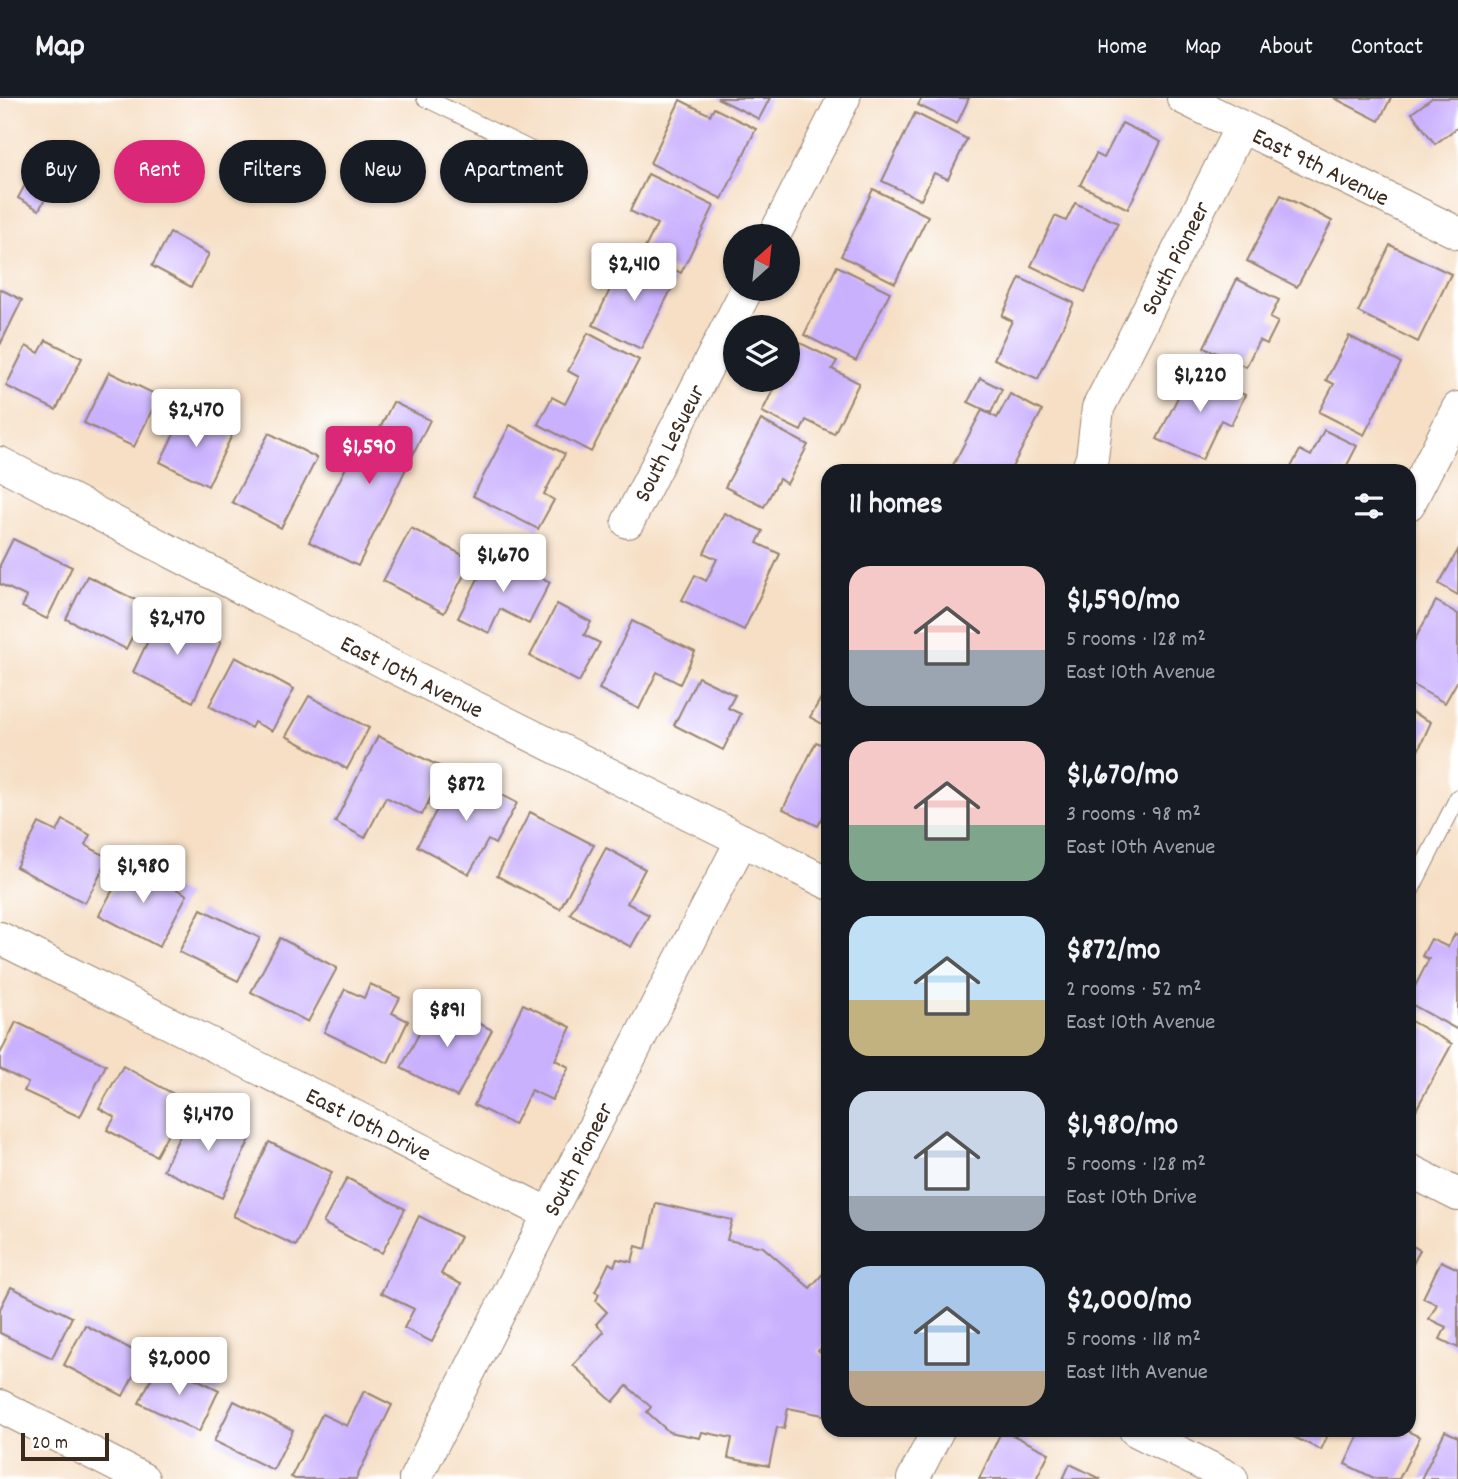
<!DOCTYPE html>
<meta charset="utf-8">
<style>
:root{--surface:#171b24;--page:#20242c;--text:#f1f3f6;--muted:#9ea1a6;--line:#363941;--accent:#db2777}
body{margin:0;font-family:Dekko,sans-serif;background:var(--page);color:var(--text);height:100vh;display:flex;flex-direction:column;font-size:26px;white-space:nowrap}
*{box-sizing:border-box;margin:0}
p{font-size:23px;color:var(--muted)}
.icon{flex:none;width:38px;height:38px;fill:none;stroke:currentColor;stroke-width:2;stroke-linecap:round;stroke-linejoin:round}
.map{position:relative;flex:1;overflow:hidden}
.details{position:absolute;left:821px;top:366px;width:595px;height:973px;display:flex;flex-direction:column;background:var(--surface);border-radius:21px;box-shadow:0 2px 5px #0004}
.details>*{flex:none}
.hud{position:absolute;left:21px;top:42px;width:665px;height:63px;display:flex;gap:14px}
.needle{width:46px;rotate:27deg}
.controls{position:absolute;left:723px;top:126px;display:grid;gap:14px}
.controls a{display:grid;place-items:center;width:77px;height:77px;border-radius:50%;background:var(--surface);box-shadow:0 2px 5px #0004;font-size:35px}
.scale{position:absolute;left:21px;bottom:18px;width:88px;box-sizing:border-box;padding-left:7px;border:4px solid #3b2a1e;border-top:0;font-size:19px;line-height:24px;white-space:nowrap;color:#3b2a1e;-webkit-text-stroke:5px #fff;paint-order:stroke}
.price{position:absolute;translate:-50% -60px;padding:0 16px;border-radius:7px;background:#fff;color:#222;font-size:23px;line-height:46px;filter:drop-shadow(0 2px 4px #0008)}
.price::after{content:'';position:absolute;left:50%;top:42px;width:21px;height:16px;margin-left:-10px;background:inherit;clip-path:polygon(0 0,100% 0,50% 100%)}
.price.current{background:var(--accent);color:#fff}
ul{padding:0;list-style:none}
li{display:flex;align-items:center;gap:21px;height:175px;padding:0 28px}
li span{display:grid;place-items:center;flex:none;width:196px;height:140px;border-radius:21px;color:#555}
li>.icon{margin-inline-start:auto}
span .icon{width:84px;height:84px;fill:#fffc;stroke-width:1}
li b{font-size:30px}
h2{display:flex;justify-content:space-between;align-items:center;height:84px;padding:0 28px;font-size:30px}
.tag{padding:0 24px;border-radius:32px;background:var(--surface);box-shadow:0 2px 5px #0004;font-size:24px;line-height:63px}
.tag.current{background:var(--accent);color:#fff}
header{display:flex;align-items:center;gap:42px;box-sizing:border-box;height:98px;padding:0 35px;background:var(--surface);border-bottom:2px solid var(--line)}
header strong{font-size:33px}
nav{display:flex;gap:38px;margin-inline-start:auto;font-size:24px}
.map>svg:first-child{display:block}
.building{fill:#cab1fe}
.lines{fill:none;stroke-linecap:round;stroke-linejoin:round}
.lane-casing{stroke:#988472;stroke-width:18}
.street-casing{stroke:#988472;stroke-width:34}
.lane{stroke:#fff;stroke-width:16}
.street{stroke:#fff;stroke-width:32}
.labels{text-anchor:middle;stroke-width:5;stroke-linejoin:round;paint-order:stroke}
.street-label{font-size:24px;fill:#3b2a1e;stroke:#fff}
</style>
<header>
<strong>Map</strong>
<nav><a>Home</a><a>Map</a><a>About</a><a>Contact</a></nav>
</header>
<div class="map">
<svg width="1458" height="1381" viewBox="0 0 1458 1381">
<rect width="100%" height="100%" fill="#fff"/>
<filter id="ink" filterUnits="userSpaceOnUse"><feTurbulence type="fractalNoise" baseFrequency=".0143" numOctaves="2"/><feDisplacementMap in="SourceGraphic" scale="14" xChannelSelector="R" yChannelSelector="G"/><feConvolveMatrix kernelMatrix="1 2 1 2 8 2 1 2 1" color-interpolation-filters="sRGB"/></filter>
<filter id="wash" filterUnits="userSpaceOnUse"><feTurbulence type="fractalNoise" baseFrequency=".00686" numOctaves="4" result="noise"/><feDisplacementMap in="SourceGraphic" scale="28" xChannelSelector="R" yChannelSelector="G"/><feGaussianBlur stdDeviation="1.57" result="paint"/><feColorMatrix in="noise" values="0 0 0 0 0 0 0 0 0 0 0 0 0 0 0 0 0 1.4 0 .05"/><feComposite in="paint" operator="in"/></filter>
<g filter="url(#wash)">
<rect width="100%" height="100%" fill="#f6dfc5"/>
<g id="blocks">
<g class="building">
<path d="M 717,0 L 770,0 L 759,21 Z"/>
<path d="M 922,0 L 969,0 L 957,26 L 918,7 Z"/>
<path d="M 1334,0 L 1391,0 L 1379,23 Z"/>
<path d="M 1432,0 L 1458,0 L 1458,29 L 1435,46 L 1412,15 Z"/>
<path d="M 680,2 L 710,17 L 714,10 L 756,31 L 722,101 L 650,65 Z"/>
<path d="M 915,15 L 967,41 L 948,81 L 934,75 L 921,102 L 882,83 Z"/>
<path d="M 1122,25 L 1161,44 L 1128,111 L 1080,87 L 1096,56 L 1104,60 Z"/>
<path d="M 37,64 L 59,76 L 39,112 L 18,100 Z"/>
<path d="M 648,76 L 714,108 L 681,175 L 642,156 L 657,126 L 630,113 Z"/>
<path d="M 873,91 L 928,118 L 895,185 L 841,158 Z"/>
<path d="M 1281,97 L 1332,123 L 1297,189 L 1247,163 Z"/>
<path d="M 1075,105 L 1118,125 L 1085,194 L 1031,168 L 1055,118 L 1066,123 Z"/>
<path d="M 170,135 L 209,156 L 191,189 L 152,168 Z"/>
<path d="M 1390,147 L 1451,176 L 1418,244 L 1358,214 Z"/>
<path d="M 625,160 L 675,184 L 641,251 L 593,227 Z"/>
<path d="M 837,168 L 890,194 L 856,263 L 804,237 Z"/>
<path d="M 1020,180 L 1074,205 L 1038,281 L 994,261 L 1012,223 L 1002,218 Z"/>
<path d="M 1237,181 L 1279,202 L 1270,220 L 1278,224 L 1267,246 L 1259,242 L 1246,269 L 1204,249 Z"/>
<path d="M 0,191 L 22,202 L 0,247 Z"/>
<path d="M 588,235 L 639,262 L 591,354 L 538,326 L 552,299 L 565,306 L 579,279 L 568,273 Z"/>
<path d="M 1349,238 L 1401,265 L 1364,337 L 1319,314 L 1334,286 L 1326,282 Z"/>
<path d="M 46,242 L 82,260 L 56,312 L 6,288 L 26,248 L 39,255 Z"/>
<path d="M 796,243 L 837,263 L 832,271 L 859,285 L 834,336 L 806,322 L 801,333 L 762,314 L 778,282 L 788,282 L 788,262 Z"/>
<path d="M 1192,271 L 1245,297 L 1231,327 L 1221,322 L 1202,362 L 1157,341 Z"/>
<path d="M 109,274 L 159,298 L 134,349 L 84,325 Z"/>
<path d="M 980,280 L 1002,291 L 991,315 L 968,304 Z"/>
<path d="M 1010,296 L 1042,313 L 1010,373 L 964,373 L 953,367 L 982,312 L 997,320 Z"/>
<path d="M 393,304 L 430,322 L 358,468 L 309,444 L 358,345 L 370,350 Z"/>
<path d="M 185,314 L 232,337 L 208,388 L 160,364 Z"/>
<path d="M 761,322 L 808,347 L 787,386 L 779,381 L 764,409 L 725,389 Z"/>
<path d="M 510,327 L 565,356 L 544,396 L 554,402 L 538,431 L 473,398 Z"/>
<path d="M 1324,332 L 1357,348 L 1344,373 L 1289,373 L 1300,352 L 1311,358 Z"/>
<path d="M 269,335 L 317,360 L 281,430 L 232,404 Z"/>
<path d="M 724,415 L 763,433 L 757,445 L 780,456 L 744,532 L 682,502 L 695,477 L 706,483 L 717,461 L 704,455 Z"/>
<path d="M 411,430 L 472,462 L 444,515 L 383,483 Z"/>
<path d="M 13,441 L 72,469 L 47,521 L 22,509 L 27,499 L 0,486 L 0,467 Z"/>
<path d="M 1458,452 L 1458,497 L 1439,486 Z"/>
<path d="M 491,455 L 550,484 L 529,526 L 500,511 L 489,535 L 458,520 Z"/>
<path d="M 87,478 L 148,508 L 126,551 L 66,521 Z"/>
<path d="M 1436,503 L 1458,516 L 1458,582 L 1445,605 L 1409,585 L 1409,552 Z"/>
<path d="M 557,506 L 591,524 L 584,537 L 600,545 L 579,584 L 530,558 Z"/>
<path d="M 161,515 L 221,544 L 193,604 L 133,574 Z"/>
<path d="M 632,523 L 695,554 L 680,586 L 657,574 L 639,611 L 599,591 Z"/>
<path d="M 235,559 L 294,591 L 272,633 L 254,624 L 251,630 L 209,608 Z"/>
<path d="M 698,579 L 735,597 L 728,610 L 741,616 L 723,652 L 674,627 Z"/>
<path d="M 828,588 L 828,629 L 810,619 Z"/>
<path d="M 309,598 L 369,630 L 347,671 L 286,638 Z"/>
<path d="M 1409,613 L 1431,624 L 1412,666 L 1409,665 Z"/>
<path d="M 378,638 L 445,671 L 422,717 L 386,699 L 365,740 L 335,724 Z"/>
<path d="M 816,644 L 828,649 L 828,709 L 818,728 L 783,711 Z"/>
<path d="M 458,673 L 517,705 L 495,746 L 488,742 L 469,776 L 417,748 Z"/>
<path d="M 530,714 L 594,747 L 560,811 L 497,778 Z"/>
<path d="M 63,722 L 90,737 L 85,747 L 109,760 L 85,805 L 16,769 L 39,725 L 57,734 Z"/>
<path d="M 606,750 L 645,771 L 627,805 L 649,817 L 631,849 L 570,816 Z"/>
<path d="M 128,764 L 187,797 L 159,849 L 99,817 Z"/>
<path d="M 201,811 L 260,840 L 238,883 L 179,854 Z"/>
<path d="M 1455,836 L 1458,837 L 1458,932 L 1409,905 L 1409,900 L 1429,861 L 1422,858 L 1431,841 L 1448,849 Z"/>
<path d="M 280,840 L 337,870 L 308,924 L 251,894 Z"/>
<path d="M 370,886 L 400,900 L 392,915 L 408,923 L 388,965 L 324,934 L 345,891 L 364,900 Z"/>
<path d="M 436,903 L 492,932 L 457,999 L 401,970 Z"/>
<path d="M 523,906 L 571,929 L 555,962 L 569,969 L 552,1002 L 531,992 L 514,1027 L 474,1007 Z"/>
<path d="M 1409,922 L 1452,946 L 1412,1019 L 1409,1017 Z"/>
<path d="M 16,924 L 106,967 L 80,1019 L 24,993 L 28,985 L 0,971 L 0,956 Z"/>
<path d="M 123,968 L 186,1003 L 156,1058 L 107,1032 L 115,1019 L 99,1010 Z"/>
<path d="M 194,1009 L 252,1037 L 222,1100 L 163,1072 Z"/>
<path d="M 269,1044 L 332,1074 L 296,1148 L 233,1118 Z"/>
<path d="M 347,1080 L 405,1111 L 382,1155 L 374,1151 L 373,1152 L 323,1125 Z"/>
<path d="M 656,1105 L 732,1122 L 727,1142 L 763,1149 L 810,1190 L 828,1170 L 828,1233 L 826,1235 L 828,1237 L 828,1243 L 818,1253 L 828,1262 L 828,1318 L 788,1310 L 784,1331 L 777,1329 L 769,1368 L 728,1360 L 732,1340 L 702,1334 L 700,1340 L 669,1334 L 647,1314 L 651,1309 L 627,1288 L 613,1304 L 573,1267 L 604,1234 L 596,1226 L 607,1214 L 596,1203 L 599,1196 L 595,1194 L 609,1165 L 614,1168 L 617,1161 L 632,1164 L 636,1148 L 646,1151 Z"/>
<path d="M 419,1118 L 460,1139 L 441,1176 L 461,1186 L 432,1244 L 404,1230 L 414,1211 L 381,1195 Z"/>
<path d="M 1409,1146 L 1420,1152 L 1409,1174 Z"/>
<path d="M 1441,1163 L 1458,1171 L 1458,1250 L 1440,1241 L 1446,1229 L 1429,1221 L 1437,1206 L 1423,1200 Z"/>
<path d="M 11,1189 L 72,1219 L 52,1260 L 0,1235 L 0,1211 Z"/>
<path d="M 85,1227 L 144,1258 L 123,1298 L 64,1267 Z"/>
<path d="M 160,1263 L 219,1292 L 199,1334 L 139,1305 Z"/>
<path d="M 364,1293 L 392,1307 L 356,1381 L 295,1381 L 291,1379 L 322,1316 L 347,1328 Z"/>
<path d="M 234,1303 L 293,1332 L 273,1372 L 214,1343 Z"/>
<path d="M 1002,1332 L 1049,1355 L 1036,1381 L 979,1381 Z"/>
<path d="M 1279,1332 L 1330,1332 L 1321,1352 Z"/>
<path d="M 1361,1332 L 1368,1332 L 1374,1335 L 1376,1332 L 1405,1332 L 1420,1339 L 1399,1381 L 1376,1381 L 1345,1366 Z"/>
<path d="M 1445,1333 L 1458,1339 L 1458,1381 L 1421,1381 Z"/>
<path d="M 1070,1366 L 1101,1381 L 1063,1381 Z"/>
</g>
</g>
</g>
<g filter="url(#ink)">
<use href="#blocks" fill-opacity="0" stroke="#988472" stroke-width="2"/>
<g class="lines">
<g class="lane-casing">
<g id="lane">
<path d="M 425,0 L 558,65"/>
<path d="M 1409,796 L 1458,699"/>
</g>
</g>
<g class="street-casing">
<g id="street">
<path id="s1" d="M 1183,0 L 1458,135"/>
<path d="M 774,138 L 844,0"/>
<path id="s2" d="M 0,365 L 388,566 L 828,785"/>
<path id="s3" d="M 1087,373 L 1092,360 L 1098,310 L 1241,29"/>
<path d="M 1409,406 L 1458,310"/>
<path id="s4" d="M 628,424 L 747,191"/>
<path id="s5" d="M 0,840 L 549,1116"/>
<path d="M 1409,1072 L 1458,1097"/>
<path d="M 0,1308 L 143,1381"/>
<path d="M 1135,1332 L 1232,1381"/>
<path id="s6" d="M 415,1381 L 549,1116 L 742,742"/>
<path d="M 913,1381 L 938,1332"/>
</g>
</g>
<use href="#lane" class="lane"/>
<use href="#street" class="street"/>
</g>
</g>
<g class="labels">
<g class="street-label">
<text dy="8" stroke="none"><textPath href="#s1" startOffset="154">East 9th Avenue</textPath></text>
<text dy="8" stroke="none"><textPath href="#s3" startOffset="233">South Pioneer</textPath></text>
<text dy="8" stroke="none"><textPath href="#s4" startOffset="89">South LeSueur</textPath></text>
<text dy="8" stroke="none"><textPath href="#s2" startOffset="464">East 10th Avenue</textPath></text>
<text dy="8" stroke="none"><textPath href="#s5" startOffset="413">East 10th Drive</textPath></text>
<text dy="8" stroke="none"><textPath href="#s6" startOffset="359">South Pioneer</textPath></text>
</g>
</g>
</svg>
<div class="controls">
<a><svg class="needle" viewBox="-14 -14 28 28"><path d="M0-13l5 13h-10z" fill="#e53935"/><path d="M0 13l5-13h-10z" fill="#9ea1a6"/></svg></a>
<a><svg class="icon" aria-label="layers" viewBox="0 0 24 24"><path d="M12 4l9 5-9 5-9-5zM3 14l9 5 9-5"/></svg></a>
</div>
<div class="scale">20 m</div>
<b class="price" style="left:634px;top:205px">$2,410</b>
<b class="price" style="left:1200px;top:316px">$1,220</b>
<b class="price" style="left:196px;top:351px">$2,470</b>
<b class="price current" style="left:369px;top:388px">$1,590</b>
<b class="price" style="left:503px;top:496px">$1,670</b>
<b class="price" style="left:177px;top:559px">$2,470</b>
<b class="price" style="left:466px;top:725px">$872</b>
<b class="price" style="left:143px;top:807px">$1,980</b>
<b class="price" style="left:447px;top:951px">$891</b>
<b class="price" style="left:208px;top:1055px">$1,470</b>
<b class="price" style="left:179px;top:1299px">$2,000</b>
<div class="hud">
<a class="tag">Buy</a>
<a class="tag current">Rent</a>
<a class="tag">Filters</a>
<a class="tag">New</a>
<a class="tag">Apartment</a>
</div>
<section class="details">
<h2>11 homes<svg class="icon" aria-label="filters" viewBox="0 0 24 24"><path d="M4 7h16M4 17h16"/><circle cx="9" cy="7" r="2"/><circle cx="15" cy="17" r="2"/></svg></h2>
<ul>
<li><span style="background:linear-gradient(#f6c9c9 60%,#9aa5b1 0)"><svg class="icon" aria-label="home" viewBox="0 0 24 24"><path d="M3 11l9-7 9 7M6 9v11h12V9"/></svg></span><div><b>$1,590/mo</b><p>5 rooms · 128 m²</p><p>East 10th Avenue</p></div></li>
<li><span style="background:linear-gradient(#f6c9c9 60%,#7fa58c 0)"><svg class="icon" aria-label="home" viewBox="0 0 24 24"><path d="M3 11l9-7 9 7M6 9v11h12V9"/></svg></span><div><b>$1,670/mo</b><p>3 rooms · 98 m²</p><p>East 10th Avenue</p></div></li>
<li><span style="background:linear-gradient(#bfe0f5 60%,#c2b280 0)"><svg class="icon" aria-label="home" viewBox="0 0 24 24"><path d="M3 11l9-7 9 7M6 9v11h12V9"/></svg></span><div><b>$872/mo</b><p>2 rooms · 52 m²</p><p>East 10th Avenue</p></div></li>
<li><span style="background:linear-gradient(#c9d6e8 75%,#9aa5b1 0)"><svg class="icon" aria-label="home" viewBox="0 0 24 24"><path d="M3 11l9-7 9 7M6 9v11h12V9"/></svg></span><div><b>$1,980/mo</b><p>5 rooms · 128 m²</p><p>East 10th Drive</p></div></li>
<li><span style="background:linear-gradient(#a9c7e8 75%,#b9a48a 0)"><svg class="icon" aria-label="home" viewBox="0 0 24 24"><path d="M3 11l9-7 9 7M6 9v11h12V9"/></svg></span><div><b>$2,000/mo</b><p>5 rooms · 118 m²</p><p>East 11th Avenue</p></div></li>
</ul>
</section>
</div>
